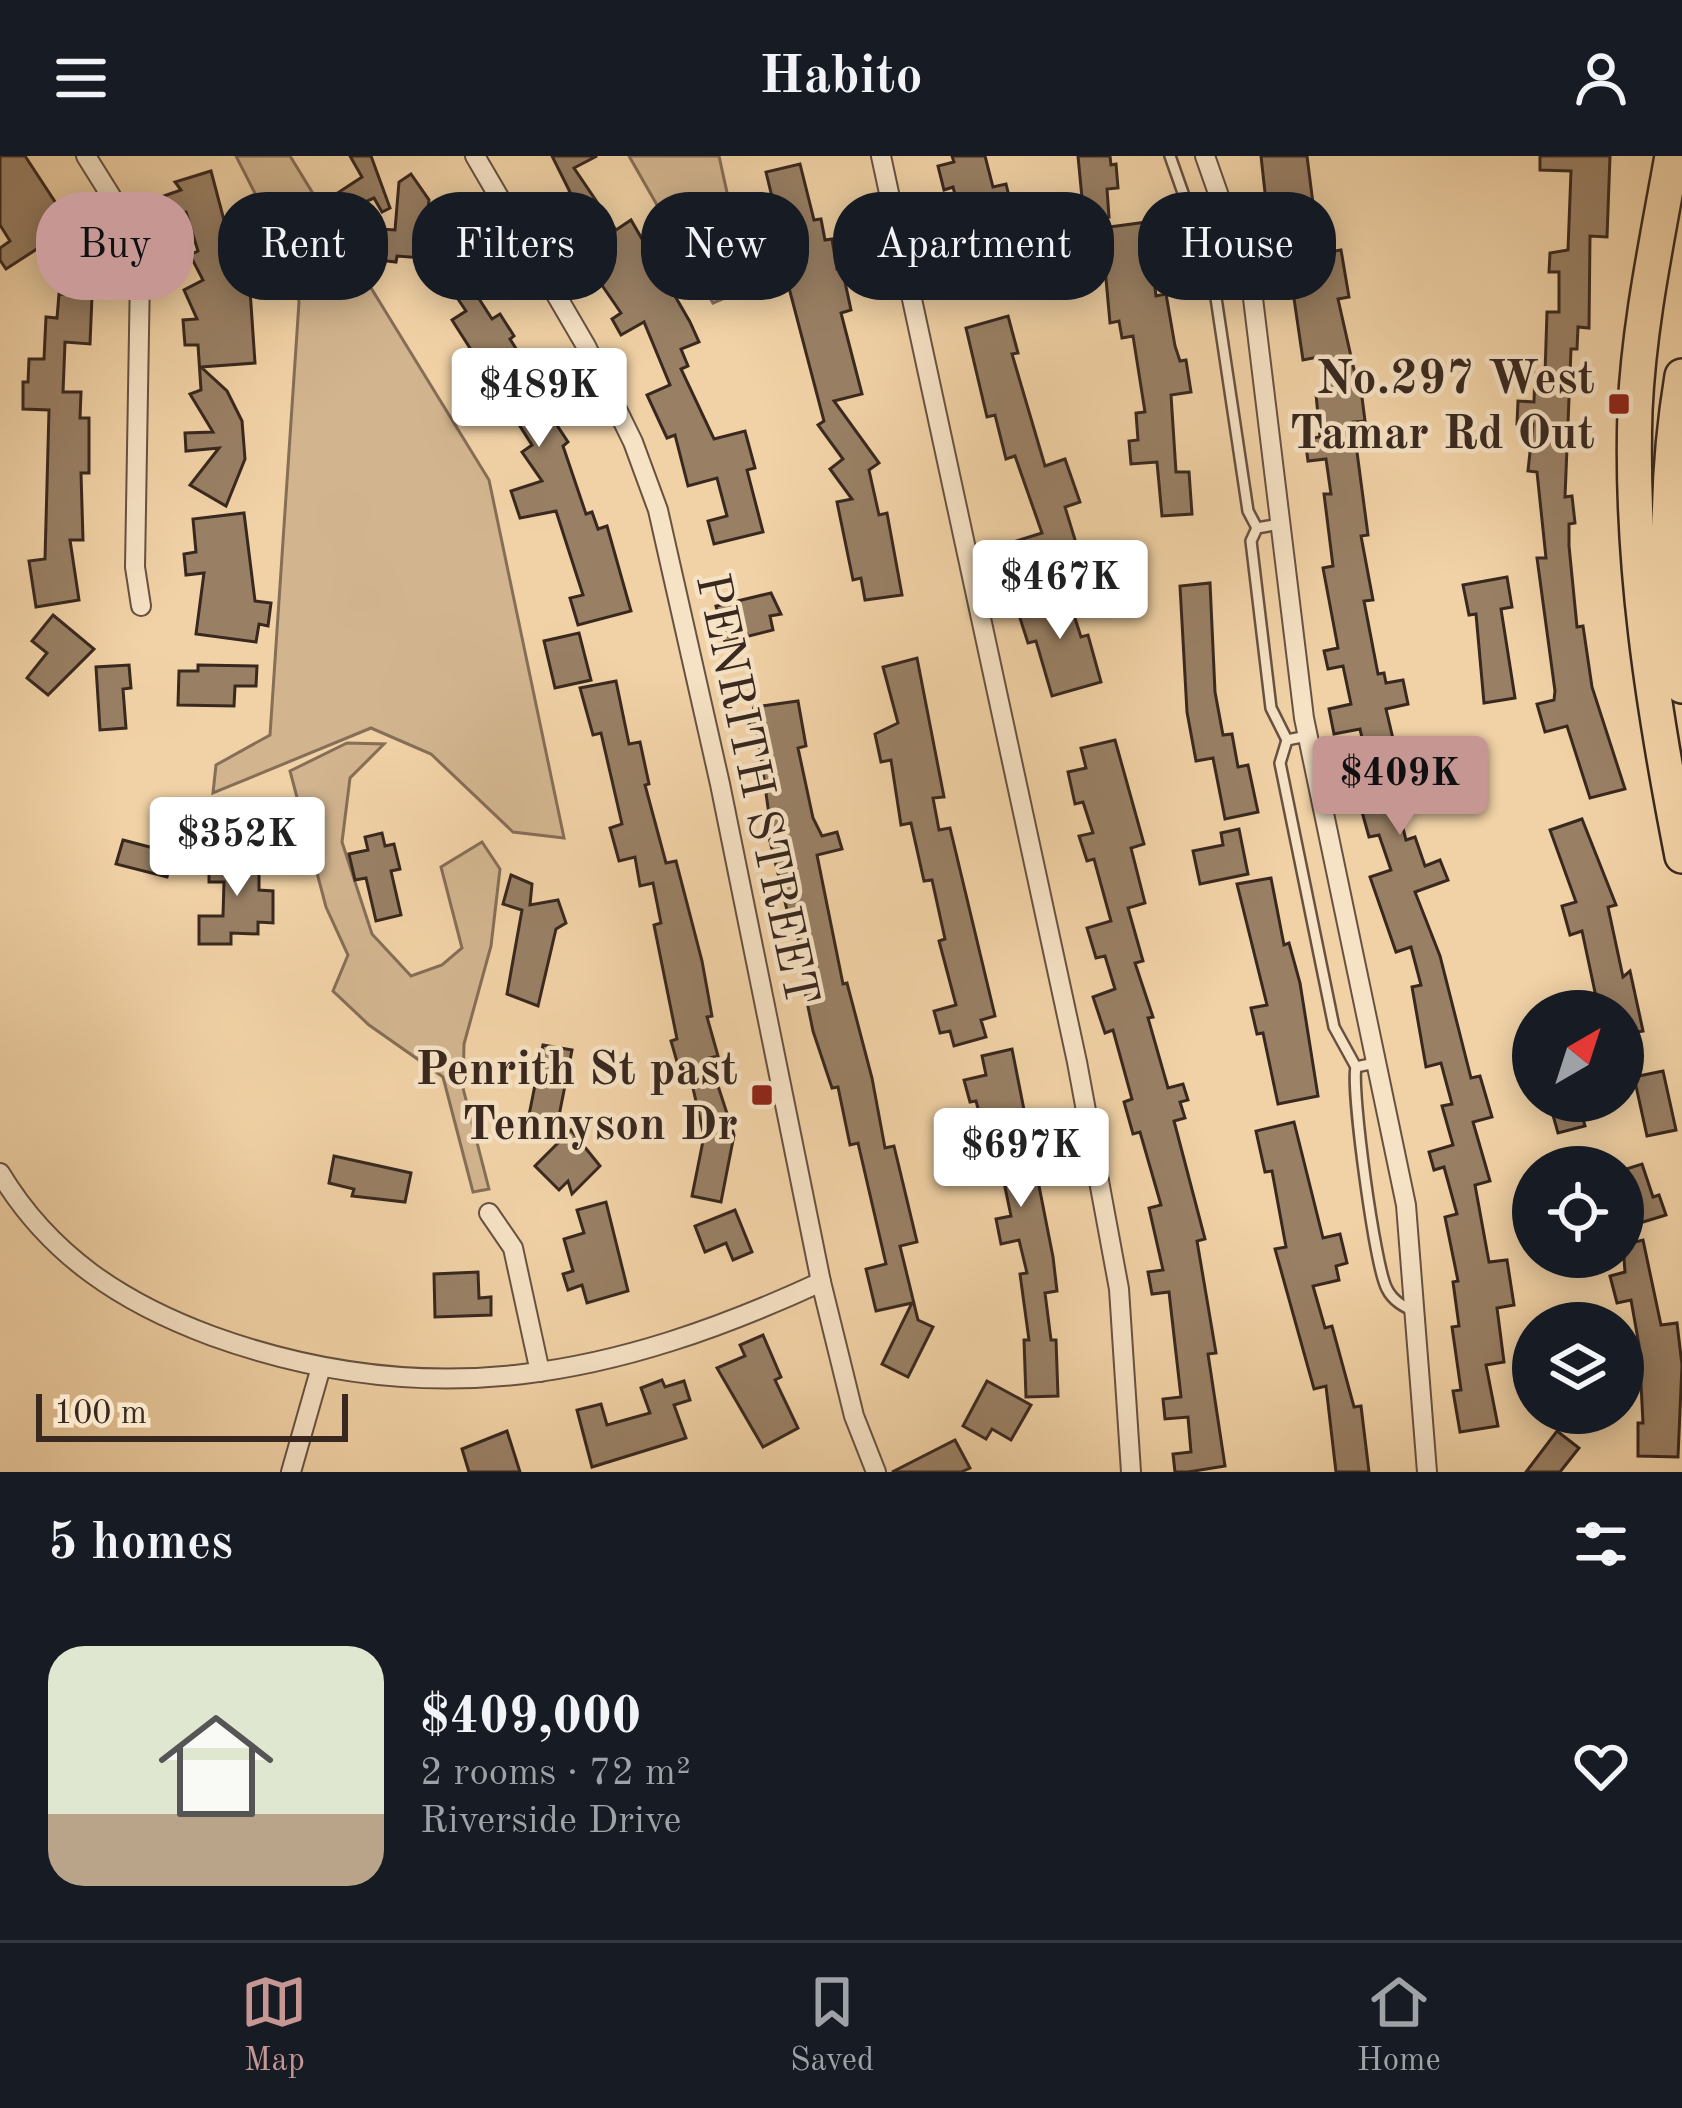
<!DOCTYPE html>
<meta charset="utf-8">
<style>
:root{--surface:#171b24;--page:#20242c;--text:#f1f3f6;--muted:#9ea1a6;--line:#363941;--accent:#c59692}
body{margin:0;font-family:"Old Standard TT",serif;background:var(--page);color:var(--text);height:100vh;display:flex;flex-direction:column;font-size:45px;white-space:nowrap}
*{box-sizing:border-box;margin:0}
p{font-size:39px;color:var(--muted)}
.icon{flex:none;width:66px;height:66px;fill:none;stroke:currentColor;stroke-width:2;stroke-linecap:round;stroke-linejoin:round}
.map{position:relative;height:1316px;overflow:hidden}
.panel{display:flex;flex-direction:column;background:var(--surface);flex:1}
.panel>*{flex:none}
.guide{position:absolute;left:36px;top:36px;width:1611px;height:108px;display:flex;gap:24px}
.needle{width:78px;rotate:39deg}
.fabs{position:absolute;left:1512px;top:834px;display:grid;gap:24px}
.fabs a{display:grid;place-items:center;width:132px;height:132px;border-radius:50%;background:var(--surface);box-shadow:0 6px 30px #0003;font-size:60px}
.scale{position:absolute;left:36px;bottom:30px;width:312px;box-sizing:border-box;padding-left:12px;border:6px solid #39281f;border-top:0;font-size:33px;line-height:42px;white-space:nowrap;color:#39281f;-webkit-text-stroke:9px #f6e2c5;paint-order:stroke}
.price{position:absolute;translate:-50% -102px;padding:0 27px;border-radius:12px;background:#fff;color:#222;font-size:39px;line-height:78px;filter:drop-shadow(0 3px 6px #0008)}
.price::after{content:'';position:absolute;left:50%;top:72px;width:36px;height:27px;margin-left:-18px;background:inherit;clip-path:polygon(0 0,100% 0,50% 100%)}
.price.selected{background:var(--accent);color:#111}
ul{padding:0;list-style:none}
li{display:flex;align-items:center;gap:36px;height:300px;padding:0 48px}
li+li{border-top:3px solid var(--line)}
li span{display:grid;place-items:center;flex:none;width:336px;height:240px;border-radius:36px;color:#555}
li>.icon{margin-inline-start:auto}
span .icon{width:144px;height:144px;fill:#fffc;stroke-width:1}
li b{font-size:51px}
h2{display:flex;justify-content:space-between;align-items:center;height:144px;padding:0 48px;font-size:51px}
.tag{padding:0 42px;border-radius:48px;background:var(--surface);box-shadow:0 6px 30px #0003;font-size:42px;line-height:108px}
.tag.selected{background:var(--accent);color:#111}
header{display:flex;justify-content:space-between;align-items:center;height:156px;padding:0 48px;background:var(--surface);font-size:54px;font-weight:700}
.menu{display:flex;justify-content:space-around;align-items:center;height:168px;border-top:3px solid var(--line);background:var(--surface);font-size:33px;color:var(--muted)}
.menu a{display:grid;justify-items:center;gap:6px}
.menu .selected{color:var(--accent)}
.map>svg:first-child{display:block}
.green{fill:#d2b58f;stroke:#866e57;stroke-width:3}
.building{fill:#998065;stroke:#39281f;stroke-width:3}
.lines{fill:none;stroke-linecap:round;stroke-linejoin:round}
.lane-casing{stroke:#675241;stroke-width:14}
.street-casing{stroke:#675241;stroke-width:22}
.highway-casing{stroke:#39281f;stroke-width:38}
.lane{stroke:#f6e2c5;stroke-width:9}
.street{stroke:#f6e2c5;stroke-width:18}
.highway{stroke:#f1d2a6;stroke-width:33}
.poi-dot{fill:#8f2418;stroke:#f6e2c5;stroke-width:4.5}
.labels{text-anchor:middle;stroke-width:9;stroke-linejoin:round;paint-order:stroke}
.poi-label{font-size:48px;font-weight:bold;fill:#39281f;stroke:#f6e2c5;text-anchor:end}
.street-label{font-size:48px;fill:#39281f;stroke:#f6e2c5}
</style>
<header><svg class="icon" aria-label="menu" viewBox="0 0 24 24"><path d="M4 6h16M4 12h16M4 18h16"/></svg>Habito<svg class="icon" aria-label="person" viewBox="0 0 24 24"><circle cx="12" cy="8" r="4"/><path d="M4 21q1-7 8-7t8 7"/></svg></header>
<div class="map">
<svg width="1682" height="1316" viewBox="0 0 1682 1316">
<rect width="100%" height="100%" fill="#f1d2a6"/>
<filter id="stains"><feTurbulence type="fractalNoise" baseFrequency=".00167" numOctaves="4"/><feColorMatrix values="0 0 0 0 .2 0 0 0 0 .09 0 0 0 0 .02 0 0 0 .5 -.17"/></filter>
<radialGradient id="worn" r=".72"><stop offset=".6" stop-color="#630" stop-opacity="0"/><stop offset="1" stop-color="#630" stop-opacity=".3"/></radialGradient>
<g class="green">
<path d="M 236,0 L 290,0 L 489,324 L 564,682 L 513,676 L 431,598 L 371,572 L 213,637 L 216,609 L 270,579 L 299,146 L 293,112 Z"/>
<path d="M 629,0 L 719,0 L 748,132 L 713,147 Z"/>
<path d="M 347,587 L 384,588 L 350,622 L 342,686 L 372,778 L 411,820 L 442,809 L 462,792 L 441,711 L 482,686 L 500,713 L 491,790 L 464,888 L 463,932 L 489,1033 L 473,1036 L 443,921 L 369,869 L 333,835 L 348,799 L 326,751 L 290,615 Z"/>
</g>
<g class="building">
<path d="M 0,0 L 25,0 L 65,61 L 88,113 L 55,127 L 40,91 L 6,113 L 0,104 L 0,92 L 10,85 L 0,69 Z"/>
<path d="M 350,0 L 371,0 L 390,52 L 382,56 L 374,42 L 360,48 L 367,66 L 349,72 L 336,38 L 362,21 Z"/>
<path d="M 552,0 L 597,0 L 574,12 L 616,74 L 631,64 L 690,166 L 699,186 L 681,193 L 688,210 L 681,213 L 714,283 L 745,275 L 755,312 L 747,314 L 763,376 L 714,388 L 708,365 L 727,360 L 717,322 L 688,330 L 675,279 L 667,282 L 647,239 L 670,229 L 644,166 L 621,179 L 612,163 L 621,157 L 586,106 L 591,104 L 585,94 L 589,91 L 558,44 L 570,36 Z"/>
<path d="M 952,0 L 985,0 L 993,31 L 1006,28 L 1016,69 L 967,82 L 953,31 L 944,34 L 938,10 L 954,6 Z"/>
<path d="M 1078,0 L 1110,0 L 1111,9 L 1116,8 L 1118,32 L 1107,33 L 1109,61 L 1084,63 Z"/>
<path d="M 1261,0 L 1307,0 L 1318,87 L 1286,91 L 1283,71 L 1269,73 Z"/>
<path d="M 1540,0 L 1610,0 L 1607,81 L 1590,80 L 1589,172 L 1578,171 L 1577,193 L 1571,193 L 1565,341 L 1572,340 L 1575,367 L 1569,368 L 1569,390 L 1577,471 L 1583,470 L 1592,531 L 1625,633 L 1590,642 L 1567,570 L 1545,576 L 1537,548 L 1554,544 L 1555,535 L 1537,402 L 1546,402 L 1537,316 L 1528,315 L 1533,268 L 1517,268 L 1518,245 L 1534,246 L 1535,217 L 1545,218 L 1547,156 L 1559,156 L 1559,116 L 1549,116 L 1550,97 L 1568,94 L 1571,15 L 1540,14 Z"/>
<path d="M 800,8 L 814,64 L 821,63 L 825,84 L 832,83 L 837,113 L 842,112 L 851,154 L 841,157 L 862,238 L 834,245 L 879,307 L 869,314 L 879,359 L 887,357 L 902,439 L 865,444 L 861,422 L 853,424 L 837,346 L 852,343 L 830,313 L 843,303 L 818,269 L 824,265 L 773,71 L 779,70 L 766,16 Z"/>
<path d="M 211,15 L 225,68 L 242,101 L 235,105 L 250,134 L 255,207 L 201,211 L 227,235 L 242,265 L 245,303 L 226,350 L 190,329 L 219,292 L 186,295 L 185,277 L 213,276 L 190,238 L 201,234 L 198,189 L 185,189 L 183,164 L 197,163 L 184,134 L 203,124 L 190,99 L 198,95 L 186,56 L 168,61 L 161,41 L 181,34 L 175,26 Z"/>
<path d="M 411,18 L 429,44 L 427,60 L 439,61 L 436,103 L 397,100 L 396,106 L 378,104 L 381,73 L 395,74 L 399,26 Z"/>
<path d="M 1147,66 L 1156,140 L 1166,138 L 1175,190 L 1180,205 L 1186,204 L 1191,236 L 1171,239 L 1176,316 L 1189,316 L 1192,358 L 1162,360 L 1157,306 L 1131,308 L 1129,285 L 1138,284 L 1136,257 L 1145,256 L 1133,180 L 1122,182 L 1119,165 L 1110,167 L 1104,101 L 1112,100 L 1109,71 Z"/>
<path d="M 1046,89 L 1054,132 L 1003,142 L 999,120 L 1026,109 L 1023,93 Z"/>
<path d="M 460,93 L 484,128 L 474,135 L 492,163 L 500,158 L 514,180 L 510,183 L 541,232 L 535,236 L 568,286 L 563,290 L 586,358 L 592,356 L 598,373 L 607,370 L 631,455 L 578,469 L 570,442 L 583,439 L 556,355 L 520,362 L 511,335 L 542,325 L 522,296 L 532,289 L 452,164 L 466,155 L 435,109 Z"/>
<path d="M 1341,94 L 1349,141 L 1338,143 L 1355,218 L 1359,218 L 1365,265 L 1353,266 L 1368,379 L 1361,380 L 1373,444 L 1364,445 L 1378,518 L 1384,517 L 1386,527 L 1403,524 L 1408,548 L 1386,553 L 1401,617 L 1390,620 L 1406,684 L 1415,681 L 1425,710 L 1440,704 L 1448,724 L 1415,736 L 1440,800 L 1471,922 L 1480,920 L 1492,961 L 1473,966 L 1490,1025 L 1475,1029 L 1489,1106 L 1507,1104 L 1514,1149 L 1497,1152 L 1504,1206 L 1486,1209 L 1498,1270 L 1460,1276 L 1453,1235 L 1461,1234 L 1452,1171 L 1459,1170 L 1453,1126 L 1458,1125 L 1445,1061 L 1457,1058 L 1444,1011 L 1434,1014 L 1429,996 L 1453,989 L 1442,950 L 1452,948 L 1441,907 L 1426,911 L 1412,831 L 1421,829 L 1411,791 L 1396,796 L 1370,721 L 1391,714 L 1379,679 L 1369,681 L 1359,645 L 1375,641 L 1360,573 L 1334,578 L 1329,553 L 1351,548 L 1343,510 L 1328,513 L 1324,495 L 1338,492 L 1323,412 L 1333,410 L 1324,338 L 1331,338 L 1326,303 L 1308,305 L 1305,283 L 1320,281 L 1316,238 L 1331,237 L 1323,200 L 1303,204 L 1291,122 L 1320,118 L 1317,98 Z"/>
<path d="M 59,138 L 92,140 L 90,188 L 65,186 L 63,236 L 81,236 L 80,262 L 89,262 L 89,317 L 81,317 L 83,384 L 70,384 L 79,444 L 36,451 L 29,405 L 45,403 L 49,254 L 23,253 L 23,226 L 28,226 L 29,203 L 44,203 L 46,161 L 57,162 Z"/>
<path d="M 1008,160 L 1018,197 L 1012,198 L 1045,310 L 1065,303 L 1080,346 L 1065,351 L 1083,410 L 1051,420 L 1044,399 L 1019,406 L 1013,386 L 1042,377 L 1015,300 L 1006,303 L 995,259 L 987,261 L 966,172 Z"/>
<path d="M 244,357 L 255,445 L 271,447 L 268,470 L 259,468 L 256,486 L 196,478 L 204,417 L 186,419 L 184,398 L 196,396 L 193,363 Z"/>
<path d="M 1507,421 L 1512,451 L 1501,453 L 1515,542 L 1484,547 L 1476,458 L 1469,459 L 1463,429 Z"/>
<path d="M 1210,427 L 1215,536 L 1223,579 L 1232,578 L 1238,611 L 1248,609 L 1258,656 L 1225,663 L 1213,602 L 1196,605 L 1187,556 L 1180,430 Z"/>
<path d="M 1064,428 L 1081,481 L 1088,479 L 1101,526 L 1052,540 L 1036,485 L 1028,487 L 1019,459 L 1037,453 L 1033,438 Z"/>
<path d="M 771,437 L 781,458 L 770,460 L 773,474 L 725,486 L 716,450 Z"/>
<path d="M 53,459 L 94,493 L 48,539 L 27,522 L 47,497 L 32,485 Z"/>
<path d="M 579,477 L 591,524 L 555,532 L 544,485 Z"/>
<path d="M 917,502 L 944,641 L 933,642 L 939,674 L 950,672 L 995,860 L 981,864 L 986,881 L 954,890 L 950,875 L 940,877 L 934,855 L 956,849 L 939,785 L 945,783 L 932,724 L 924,725 L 911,667 L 901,669 L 891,604 L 881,606 L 875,578 L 898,567 L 883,511 Z"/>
<path d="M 129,509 L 131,532 L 123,533 L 126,572 L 100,574 L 96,511 Z"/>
<path d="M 198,509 L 257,510 L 256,530 L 235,530 L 234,550 L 178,549 L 179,515 L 198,515 Z"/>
<path d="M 616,525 L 629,588 L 640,586 L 649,628 L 645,629 L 666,707 L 676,705 L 702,805 L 712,860 L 707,861 L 718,900 L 709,902 L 734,979 L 721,1046 L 692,1040 L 704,980 L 692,928 L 684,930 L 671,885 L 677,883 L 654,769 L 661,767 L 653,727 L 640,730 L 635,701 L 619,705 L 610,672 L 622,668 L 601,577 L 593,579 L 580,532 Z"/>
<path d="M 798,545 L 806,590 L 798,592 L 813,662 L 822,680 L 837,676 L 842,693 L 817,699 L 843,828 L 847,827 L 872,922 L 885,992 L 894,990 L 917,1086 L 900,1090 L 918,1164 L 933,1171 L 908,1221 L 882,1208 L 912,1147 L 876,1155 L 866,1113 L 886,1108 L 858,987 L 850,989 L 838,931 L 832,932 L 813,875 L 805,836 L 816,833 L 810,801 L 802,803 L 795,768 L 791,770 L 767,673 L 771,672 L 757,575 L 748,572 L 754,551 Z"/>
<path d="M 1115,584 L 1144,688 L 1131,692 L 1145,747 L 1128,752 L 1143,805 L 1135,807 L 1153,861 L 1148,862 L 1168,932 L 1183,928 L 1188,944 L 1180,946 L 1185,962 L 1174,965 L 1205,1083 L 1197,1085 L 1216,1197 L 1208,1198 L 1225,1310 L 1188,1316 L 1175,1316 L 1173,1298 L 1191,1296 L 1188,1261 L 1165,1263 L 1163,1243 L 1181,1241 L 1169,1136 L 1152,1138 L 1148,1116 L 1163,1114 L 1149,1052 L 1161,1049 L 1140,976 L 1133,978 L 1124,946 L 1132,943 L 1113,874 L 1105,877 L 1093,841 L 1115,833 L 1105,800 L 1096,802 L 1087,772 L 1111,765 L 1094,703 L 1087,705 L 1079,680 L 1093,677 L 1083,646 L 1075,648 L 1068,616 L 1086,612 L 1081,592 Z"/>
<path d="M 1582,663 L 1616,749 L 1608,751 L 1623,821 L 1630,815 L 1643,875 L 1637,876 L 1640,891 L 1623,895 L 1623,855 L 1599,855 L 1582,775 L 1570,779 L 1562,750 L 1576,746 L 1550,674 Z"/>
<path d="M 1239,673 L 1248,718 L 1200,728 L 1193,695 L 1223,689 L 1221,677 Z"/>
<path d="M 382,677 L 385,690 L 394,688 L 400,713 L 391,715 L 401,759 L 376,765 L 366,722 L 355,724 L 349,698 L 368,694 L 365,681 Z"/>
<path d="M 123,684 L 173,697 L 167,721 L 116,708 Z"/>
<path d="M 228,694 L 259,696 L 259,734 L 273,735 L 273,767 L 258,766 L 258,778 L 231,777 L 231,788 L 199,788 L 199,760 L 223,760 L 224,726 L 209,726 L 209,701 L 228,701 Z"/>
<path d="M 511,719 L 532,728 L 530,749 L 558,744 L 566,767 L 556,773 L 538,850 L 507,838 L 522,754 L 503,748 Z"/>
<path d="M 1271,722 L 1284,789 L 1289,787 L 1300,827 L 1318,940 L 1278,948 L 1263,877 L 1257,878 L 1251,852 L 1267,849 L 1237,728 Z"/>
<path d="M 543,889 L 572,894 L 557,970 L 528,964 Z"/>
<path d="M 1012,893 L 1053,1101 L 1057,1135 L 1045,1137 L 1051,1184 L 1056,1184 L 1058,1240 L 1026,1241 L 1024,1184 L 1029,1184 L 1020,1118 L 1027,1117 L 1019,1084 L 1001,1088 L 996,1063 L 1011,1060 L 999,1002 L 992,1004 L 976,945 L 970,946 L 964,924 L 986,919 L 982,900 Z"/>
<path d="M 1663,915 L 1676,974 L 1647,980 L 1634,921 Z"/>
<path d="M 1549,945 L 1578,945 L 1585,970 L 1558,977 Z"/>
<path d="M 1294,966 L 1323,1082 L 1340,1078 L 1347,1107 L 1336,1110 L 1339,1124 L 1313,1130 L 1325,1172 L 1332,1170 L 1354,1251 L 1361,1250 L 1369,1316 L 1336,1316 L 1326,1230 L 1314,1233 L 1275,1093 L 1286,1091 L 1272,1015 L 1265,1016 L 1256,975 Z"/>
<path d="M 571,974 L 600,1010 L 572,1038 L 568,1025 L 559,1034 L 535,1010 Z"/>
<path d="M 334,1000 L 411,1017 L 405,1046 L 352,1040 L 354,1033 L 329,1027 Z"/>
<path d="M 1642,1008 L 1653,1041 L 1659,1039 L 1666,1059 L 1630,1070 L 1623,1014 Z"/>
<path d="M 606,1046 L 628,1135 L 587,1147 L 582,1129 L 568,1134 L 563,1118 L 573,1115 L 564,1083 L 584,1077 L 577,1054 Z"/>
<path d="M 735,1054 L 752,1096 L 733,1104 L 726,1087 L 705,1096 L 695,1070 Z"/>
<path d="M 1643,1084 L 1661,1169 L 1677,1167 L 1682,1209 L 1678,1301 L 1638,1300 L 1638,1267 L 1643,1267 L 1639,1189 L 1631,1144 L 1617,1147 L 1610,1120 L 1625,1116 L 1623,1089 Z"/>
<path d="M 478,1116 L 479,1142 L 491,1141 L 491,1159 L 435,1161 L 434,1118 Z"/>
<path d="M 763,1179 L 781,1221 L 775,1224 L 798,1272 L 763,1291 L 717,1212 L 745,1200 L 740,1189 Z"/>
<path d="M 662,1224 L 665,1231 L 684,1225 L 690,1244 L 674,1249 L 686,1282 L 592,1311 L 577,1254 L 601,1248 L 607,1269 L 650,1257 L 641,1232 Z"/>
<path d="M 987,1225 L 1031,1249 L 1011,1284 L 992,1273 L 986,1283 L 963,1270 Z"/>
<path d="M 507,1275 L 520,1316 L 469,1316 L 462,1293 Z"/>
<path d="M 1557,1275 L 1579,1292 L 1560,1316 L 1526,1316 Z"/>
<path d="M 955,1284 L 970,1312 L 961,1316 L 892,1316 Z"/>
</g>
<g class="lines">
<g class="lane-casing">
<g id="lane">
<path d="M 1170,0 L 1213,122 L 1248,355 L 1257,372"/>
<path d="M 1280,368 L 1257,372 L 1251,385 L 1271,552 L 1287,584"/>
<path d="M 1307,580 L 1287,584 L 1280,607 L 1334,871 L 1356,911"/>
<path d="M 1375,907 L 1356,911 C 1351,935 1375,1111 1387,1133 C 1393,1145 1403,1150 1415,1156"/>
</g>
</g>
<g class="street-casing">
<g id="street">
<path d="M 86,0 L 111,40 L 140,118 L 135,411 L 141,450"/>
<path d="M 475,0 L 586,190 L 633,286 L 658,354 L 720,628 L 821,1126 L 854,1260 L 876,1316"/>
<path d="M 881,0 L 1077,906 L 1119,1133 L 1131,1316"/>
<path d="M 1205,0 L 1252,134 L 1304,562 L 1406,1049 L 1427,1316"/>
<path d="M 0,1017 C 50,1100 123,1147 212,1180 C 431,1259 615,1221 821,1126"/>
<path d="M 489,1057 L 513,1092 L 540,1216"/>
<path d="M 291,1316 L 321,1211"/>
</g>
</g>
<g class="highway-casing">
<g id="highway">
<path d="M 1672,0 C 1657,85 1639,168 1635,254 C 1630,405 1653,552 1682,700"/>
<path d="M 1682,220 C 1665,323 1665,427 1682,530"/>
</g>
</g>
<use href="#lane" class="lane"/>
<use href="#street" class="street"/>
<use href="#highway" class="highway"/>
</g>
<g class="poi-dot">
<rect x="1607" y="236" width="24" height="24" rx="6"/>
<rect x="750" y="927" width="24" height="24" rx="6"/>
</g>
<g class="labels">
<g class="poi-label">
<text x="1595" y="237">No.297 West<tspan x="1595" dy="55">Tamar Rd Out</tspan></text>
<text x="738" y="928">Penrith St past<tspan x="738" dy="55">Tennyson Dr</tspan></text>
</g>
<g class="street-label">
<text transform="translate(759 633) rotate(78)" y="17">PENRITH STREET</text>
</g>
</g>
<rect width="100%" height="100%" filter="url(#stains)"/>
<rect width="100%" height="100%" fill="url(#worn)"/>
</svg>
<div class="fabs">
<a><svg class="needle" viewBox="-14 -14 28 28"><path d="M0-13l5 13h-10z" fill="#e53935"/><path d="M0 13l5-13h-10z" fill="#9ea1a6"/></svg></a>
<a><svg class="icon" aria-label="locate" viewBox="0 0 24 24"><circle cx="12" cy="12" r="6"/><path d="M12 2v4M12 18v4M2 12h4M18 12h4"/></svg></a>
<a><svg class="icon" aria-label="layers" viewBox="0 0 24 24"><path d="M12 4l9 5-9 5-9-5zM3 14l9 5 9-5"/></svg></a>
</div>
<div class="scale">100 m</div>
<b class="price" style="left:539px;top:294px">$489K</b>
<b class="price" style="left:1060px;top:486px">$467K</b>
<b class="price selected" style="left:1400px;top:682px">$409K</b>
<b class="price" style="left:237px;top:743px">$352K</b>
<b class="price" style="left:1021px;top:1054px">$697K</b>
<div class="guide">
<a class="tag selected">Buy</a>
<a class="tag">Rent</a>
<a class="tag">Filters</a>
<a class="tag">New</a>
<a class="tag">Apartment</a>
<a class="tag">House</a>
</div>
</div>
<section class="panel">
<h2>5 homes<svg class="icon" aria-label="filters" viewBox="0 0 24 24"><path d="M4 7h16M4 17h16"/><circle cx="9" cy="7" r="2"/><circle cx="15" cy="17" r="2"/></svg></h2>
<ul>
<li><span style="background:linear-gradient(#dfe7d0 70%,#b9a48a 0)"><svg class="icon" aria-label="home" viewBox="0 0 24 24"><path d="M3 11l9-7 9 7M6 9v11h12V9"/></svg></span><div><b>$409,000</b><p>2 rooms · 72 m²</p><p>Riverside Drive</p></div><svg class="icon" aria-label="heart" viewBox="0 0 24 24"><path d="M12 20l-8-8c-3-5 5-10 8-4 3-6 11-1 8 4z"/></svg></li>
</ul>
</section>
<nav class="menu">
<a class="selected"><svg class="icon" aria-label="map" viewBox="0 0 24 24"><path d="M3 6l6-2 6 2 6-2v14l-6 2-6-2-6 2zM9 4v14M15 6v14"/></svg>Map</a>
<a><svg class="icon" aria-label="saved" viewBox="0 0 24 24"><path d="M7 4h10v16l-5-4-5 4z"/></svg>Saved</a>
<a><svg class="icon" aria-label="home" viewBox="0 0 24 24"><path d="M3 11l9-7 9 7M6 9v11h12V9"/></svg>Home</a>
</nav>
